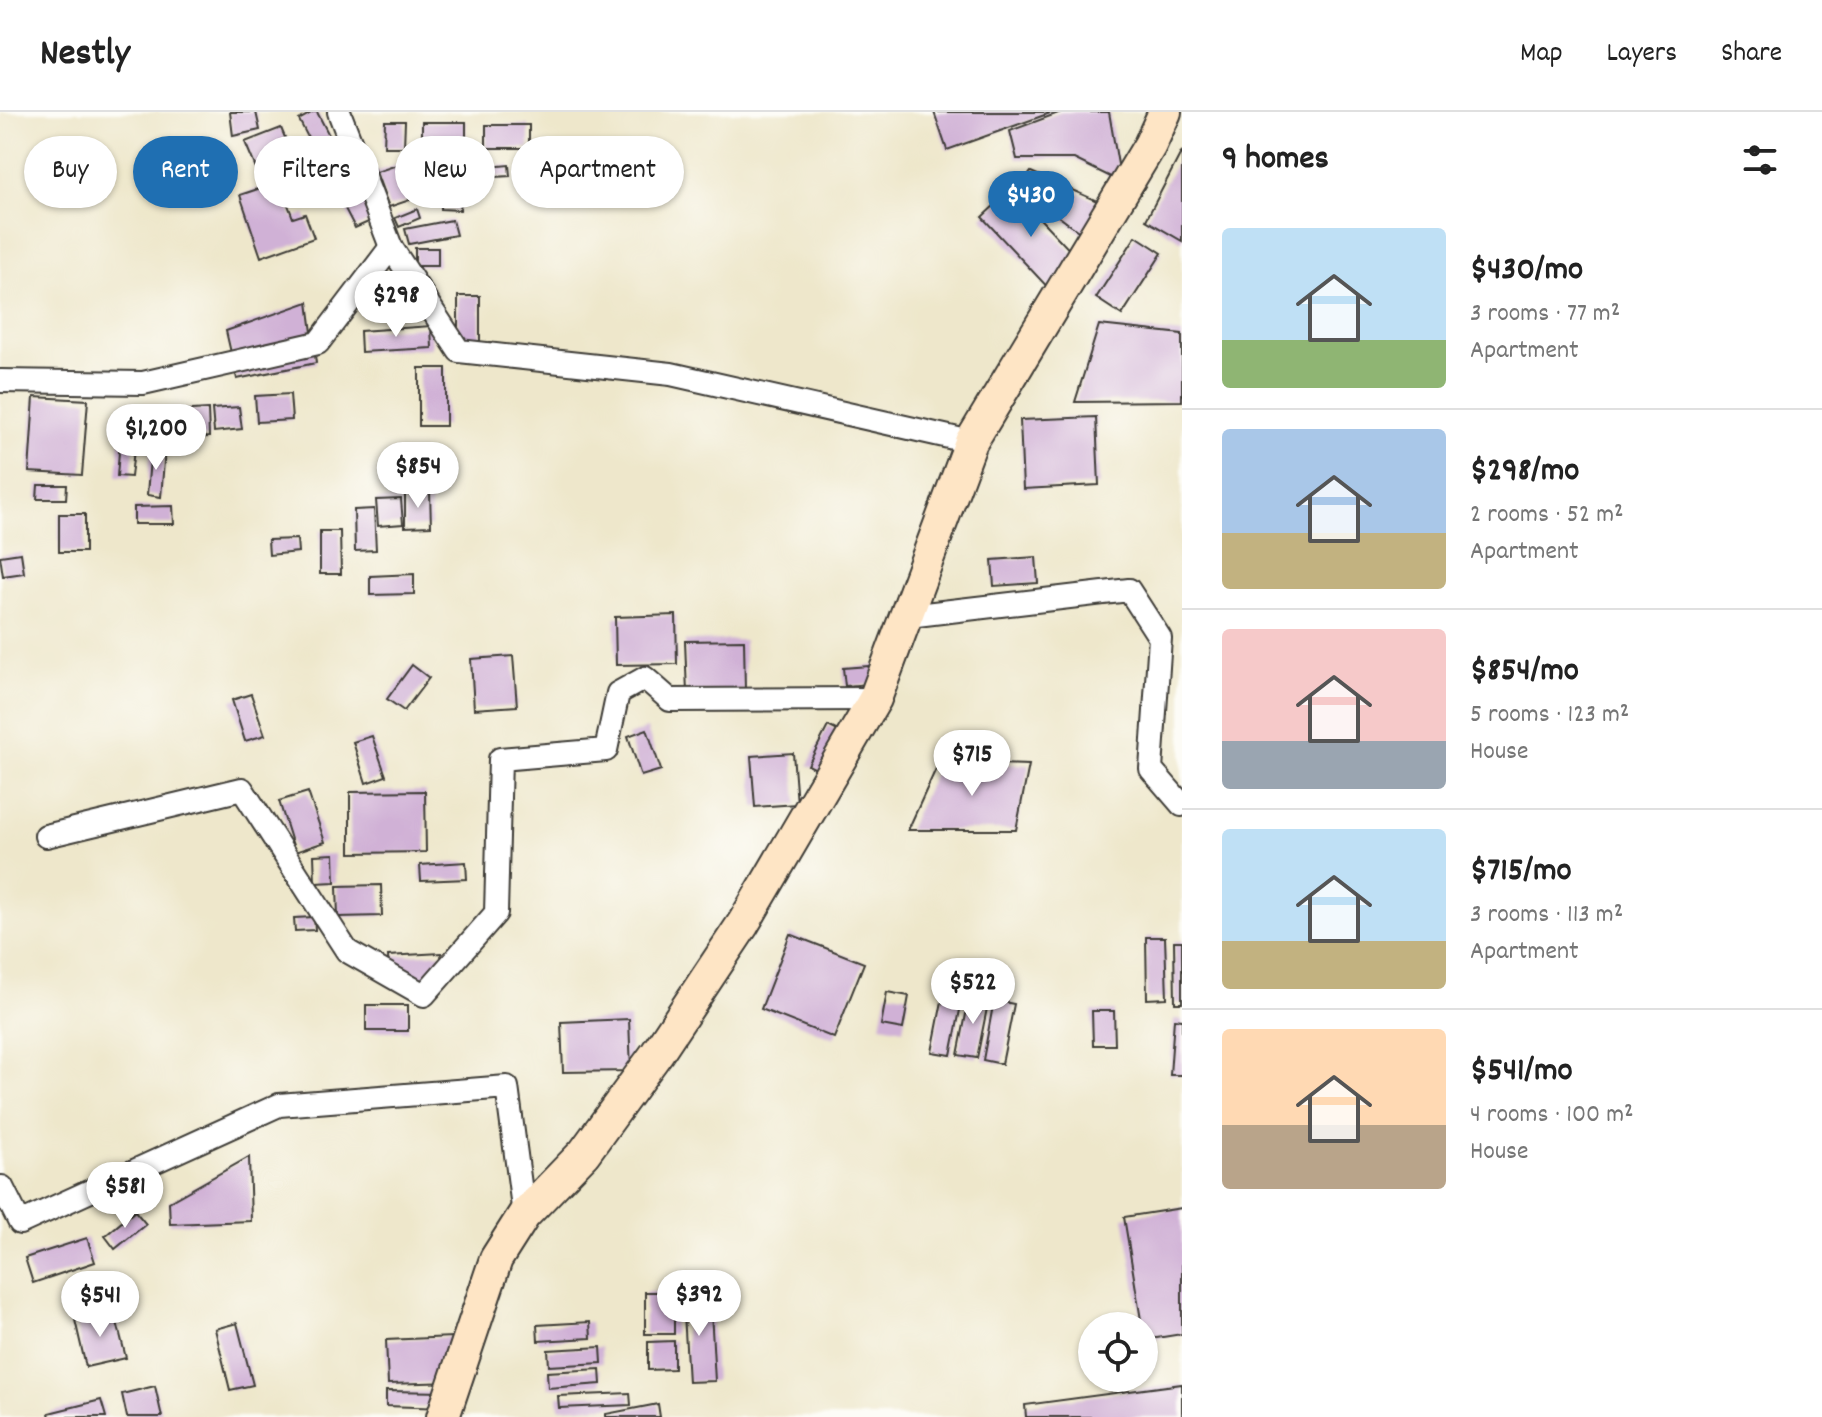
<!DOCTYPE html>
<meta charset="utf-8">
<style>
:root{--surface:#fff;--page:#f2f2f2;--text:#222;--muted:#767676;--line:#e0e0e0;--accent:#1f6fb2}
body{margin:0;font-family:Dekko,sans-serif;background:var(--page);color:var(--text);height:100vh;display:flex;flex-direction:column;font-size:30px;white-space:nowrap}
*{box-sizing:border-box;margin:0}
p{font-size:26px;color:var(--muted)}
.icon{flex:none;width:44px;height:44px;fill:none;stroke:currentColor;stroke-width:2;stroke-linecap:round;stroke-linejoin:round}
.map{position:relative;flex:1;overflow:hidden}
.details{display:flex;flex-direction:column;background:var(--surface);width:640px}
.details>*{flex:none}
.guide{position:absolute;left:24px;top:24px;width:760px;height:72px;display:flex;gap:16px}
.tools{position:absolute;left:1078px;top:1200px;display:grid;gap:16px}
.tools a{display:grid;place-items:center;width:80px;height:80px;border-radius:50%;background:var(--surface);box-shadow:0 2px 6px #0004;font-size:40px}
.price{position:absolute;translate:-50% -68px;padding:0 18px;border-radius:28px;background:#fff;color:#222;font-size:26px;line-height:52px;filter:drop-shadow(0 2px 4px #0008)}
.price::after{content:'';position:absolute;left:50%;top:48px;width:24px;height:18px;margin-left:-12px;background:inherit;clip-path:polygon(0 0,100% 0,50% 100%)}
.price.on{background:var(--accent);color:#fff}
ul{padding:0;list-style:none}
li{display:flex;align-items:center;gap:24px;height:200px;padding:0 40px}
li+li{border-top:2px solid var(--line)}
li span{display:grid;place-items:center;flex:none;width:224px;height:160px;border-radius:8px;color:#555}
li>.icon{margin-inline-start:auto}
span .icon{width:96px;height:96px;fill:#fffc;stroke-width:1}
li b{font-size:34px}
h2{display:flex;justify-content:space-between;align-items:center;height:96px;padding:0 40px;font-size:34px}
.tag{padding:0 28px;border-radius:36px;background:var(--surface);box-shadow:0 2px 6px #0004;font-size:28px;line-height:72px}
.tag.on{background:var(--accent);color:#fff}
header{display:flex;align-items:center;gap:48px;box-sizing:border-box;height:112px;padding:0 40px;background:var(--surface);border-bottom:2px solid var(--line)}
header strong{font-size:38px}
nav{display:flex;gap:44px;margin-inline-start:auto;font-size:28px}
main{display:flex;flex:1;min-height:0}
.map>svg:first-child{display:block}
.building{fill:#d0b1d6}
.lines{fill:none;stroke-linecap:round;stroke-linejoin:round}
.street-casing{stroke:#3c3a36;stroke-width:26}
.secondary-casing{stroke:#3c3a36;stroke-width:36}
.street{stroke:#fff;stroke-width:22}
.secondary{stroke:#fee5c5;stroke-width:32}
</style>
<header>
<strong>Nestly</strong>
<nav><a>Map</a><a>Layers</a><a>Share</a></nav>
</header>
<main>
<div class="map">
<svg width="1182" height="1305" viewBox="0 0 1182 1305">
<rect width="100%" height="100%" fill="#fdfcf7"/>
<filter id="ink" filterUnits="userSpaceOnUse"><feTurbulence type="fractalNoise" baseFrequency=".0125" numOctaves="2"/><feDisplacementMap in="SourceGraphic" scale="16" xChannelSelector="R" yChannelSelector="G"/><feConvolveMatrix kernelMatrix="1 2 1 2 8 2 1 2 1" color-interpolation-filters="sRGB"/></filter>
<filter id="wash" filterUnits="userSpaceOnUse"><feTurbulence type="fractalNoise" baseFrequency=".006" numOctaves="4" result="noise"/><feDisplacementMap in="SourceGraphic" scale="32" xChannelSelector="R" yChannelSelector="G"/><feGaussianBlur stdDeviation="1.8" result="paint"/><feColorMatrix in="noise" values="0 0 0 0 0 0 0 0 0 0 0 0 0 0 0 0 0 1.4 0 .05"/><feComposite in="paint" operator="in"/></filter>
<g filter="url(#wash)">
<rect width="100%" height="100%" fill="#eee7cb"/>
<g id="blocks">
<g class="building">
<path d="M 230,0 L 256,0 L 260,18 L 233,24 Z"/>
<path d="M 313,0 L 317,0 L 373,108 L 355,116 L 299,8 Z"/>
<path d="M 934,0 L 1053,0 L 947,38 Z"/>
<path d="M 1061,0 L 1109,0 L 1121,70 L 1074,47 L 1017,47 L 1010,19 Z"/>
<path d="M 385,9 L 405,9 L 404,35 L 384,35 Z"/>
<rect x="422" y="10" width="44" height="24"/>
<rect x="486" y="13" width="43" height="23"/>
<path d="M 281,16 L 300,62 L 280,71 L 293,106 L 305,102 L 314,126 L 261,145 L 240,83 L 264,75 L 245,30 Z"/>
<path d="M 1182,39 L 1182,129 L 1146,108 Z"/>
<path d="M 455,45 L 459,67 L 429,72 L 425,50 Z"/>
<path d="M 397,53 L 410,88 L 389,95 L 376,60 Z"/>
<path d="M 509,53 L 510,64 L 479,66 L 478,56 Z"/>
<path d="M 1031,60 L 1104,92 L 1089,127 L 1019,75 Z"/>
<path d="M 442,77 L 462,78 L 460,98 L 441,97 Z"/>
<path d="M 1012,77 L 1078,147 L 1052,180 L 982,105 Z"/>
<path d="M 417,97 L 420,106 L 399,115 L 395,106 Z"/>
<path d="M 452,108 L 456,123 L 409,132 L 405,117 Z"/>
<path d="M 1136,124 L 1162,141 L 1122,203 L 1096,186 Z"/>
<rect x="415" y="136" width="23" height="18"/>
<path d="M 458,184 L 480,184 L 480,234 L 458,233 Z"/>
<path d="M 308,190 L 316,251 L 237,267 L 226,219 Z"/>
<path d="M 1099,213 L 1182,222 L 1182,289 L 1075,290 Z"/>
<path d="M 431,214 L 432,236 L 361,240 L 360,219 Z"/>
<rect x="419" y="256" width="27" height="58"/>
<path d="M 290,282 L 292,308 L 257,310 L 255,284 Z"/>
<path d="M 34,285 L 88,288 L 82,363 L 29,360 Z"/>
<path d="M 239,295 L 242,317 L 214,320 L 212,297 Z"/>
<path d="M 208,297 L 209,325 L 162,327 L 160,300 Z"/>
<path d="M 1096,305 L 1099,373 L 1023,377 L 1020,308 Z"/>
<path d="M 121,316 L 136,318 L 131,365 L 117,364 Z"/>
<path d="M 151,335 L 165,337 L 161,385 L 147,383 Z"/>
<path d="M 38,373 L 67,373 L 66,387 L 37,387 Z"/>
<path d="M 430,380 L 431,414 L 405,415 L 405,381 Z"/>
<path d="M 401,387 L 403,412 L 378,414 L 376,388 Z"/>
<path d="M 173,394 L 174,412 L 134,412 L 134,395 Z"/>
<path d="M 374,397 L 376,438 L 355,439 L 354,398 Z"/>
<rect x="59" y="402" width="26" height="38"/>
<path d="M 320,419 L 340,419 L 341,462 L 320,462 Z"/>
<path d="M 297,427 L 298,440 L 269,443 L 268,428 Z"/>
<path d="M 21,441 L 24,461 L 3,464 L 0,444 Z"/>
<path d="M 1036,445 L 1038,471 L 994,474 L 992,448 Z"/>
<path d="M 414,462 L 414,482 L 370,483 L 370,464 Z"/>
<path d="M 676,503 L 677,552 L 616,553 L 615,505 Z"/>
<path d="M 744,528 L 745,579 L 687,581 L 685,529 Z"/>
<path d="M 513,544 L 517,594 L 474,597 L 471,547 Z"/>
<path d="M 412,553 L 429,566 L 404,599 L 387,587 Z"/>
<path d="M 882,553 L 883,571 L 845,574 L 843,556 Z"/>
<path d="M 251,582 L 265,623 L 245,629 L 232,588 Z"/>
<path d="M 828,614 L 846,623 L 826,662 L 808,653 Z"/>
<path d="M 647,617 L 661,658 L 641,664 L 628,624 Z"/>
<path d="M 372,624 L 386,664 L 366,671 L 353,630 Z"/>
<path d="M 793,641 L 797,692 L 755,695 L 751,644 Z"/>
<path d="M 939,650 L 1029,653 L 1016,718 L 908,718 Z"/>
<path d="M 425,679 L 426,740 L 350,741 L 350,680 Z"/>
<path d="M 308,680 L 325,730 L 295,740 L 279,689 Z"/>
<path d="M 334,742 L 335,770 L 315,771 L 314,743 Z"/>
<path d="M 466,750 L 467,767 L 421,769 L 420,753 Z"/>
<path d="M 381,773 L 382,804 L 338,805 L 337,774 Z"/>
<path d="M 314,805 L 315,818 L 295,819 L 294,806 Z"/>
<path d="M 790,822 L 864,851 L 834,926 L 761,897 Z"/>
<path d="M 1146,825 L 1165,825 L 1167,886 L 1147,887 Z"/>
<path d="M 1174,829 L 1182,829 L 1182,891 L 1175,891 Z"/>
<path d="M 441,841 L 443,871 L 390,875 L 388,844 Z"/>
<path d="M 944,879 L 963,883 L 951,943 L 932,940 Z"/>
<path d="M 887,880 L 909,884 L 903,917 L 881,913 Z"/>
<path d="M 970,882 L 989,886 L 977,946 L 958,943 Z"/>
<path d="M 994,888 L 1014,892 L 1002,952 L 983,948 Z"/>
<rect x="366" y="893" width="42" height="26"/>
<path d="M 1092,899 L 1114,899 L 1115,933 L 1093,933 Z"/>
<path d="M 629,907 L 631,959 L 563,960 L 561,910 Z"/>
<path d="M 1174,907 L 1182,908 L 1182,963 L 1170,963 Z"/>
<path d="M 249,1045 L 251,1109 L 170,1112 L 169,1090 Z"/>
<path d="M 1182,1096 L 1182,1222 L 1144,1228 L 1144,1214 L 1142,1214 L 1124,1105 Z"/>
<path d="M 135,1099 L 146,1112 L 115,1137 L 105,1124 Z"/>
<path d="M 87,1126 L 95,1150 L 33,1171 L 25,1146 Z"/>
<rect x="645" y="1180" width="29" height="42"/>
<path d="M 710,1182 L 715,1269 L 688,1270 L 683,1184 Z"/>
<path d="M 114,1198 L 126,1246 L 86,1255 L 75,1208 Z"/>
<path d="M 590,1210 L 591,1226 L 538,1229 L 537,1213 Z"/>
<path d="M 237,1211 L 253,1273 L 230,1278 L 215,1217 Z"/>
<path d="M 452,1225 L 454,1270 L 388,1272 L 386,1228 Z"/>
<path d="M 674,1229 L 674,1257 L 648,1258 L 648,1230 Z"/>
<path d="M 601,1235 L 602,1251 L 549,1254 L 548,1238 Z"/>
<path d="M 600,1257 L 601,1272 L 548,1276 L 547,1260 Z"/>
<path d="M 1182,1272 L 1182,1305 L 1026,1305 L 1025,1293 Z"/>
<path d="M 155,1274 L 162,1305 L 127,1305 L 122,1282 Z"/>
<path d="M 386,1279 L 446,1280 L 445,1296 L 386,1294 Z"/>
<path d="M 630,1281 L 631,1293 L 559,1296 L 558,1284 Z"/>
<path d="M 101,1288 L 106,1305 L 50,1305 L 49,1301 Z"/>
<path d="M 658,1292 L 660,1305 L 606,1305 L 606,1302 Z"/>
</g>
</g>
</g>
<g filter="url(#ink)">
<use href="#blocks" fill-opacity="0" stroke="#3c3a36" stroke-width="2"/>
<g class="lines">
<g class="street-casing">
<g id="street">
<path d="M 339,0 L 391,135"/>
<path d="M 0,269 L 143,271 L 318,231 L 391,135 L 459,239 L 671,262 L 971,330"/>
<path d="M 908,504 L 1129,478 L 1160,526 L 1151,657 L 1182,693"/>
<path d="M 46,724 L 242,677 L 347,839 L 424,883 L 496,801 L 500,647 L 606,638 L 618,581 L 645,566 L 670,588 L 875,587"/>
<path d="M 0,1076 L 2,1075 L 20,1111 L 279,993 L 507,975 L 524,1103"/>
</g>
</g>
<g class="secondary-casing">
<path id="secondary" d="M 443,1305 L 496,1147 L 524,1103 L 584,1041 L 657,941 L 743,812 L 875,587 L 971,330 L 1150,33 L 1165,0"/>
</g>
<use href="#street" class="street"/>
<use href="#secondary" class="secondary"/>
</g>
</g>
</svg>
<div class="tools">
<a><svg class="icon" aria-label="locate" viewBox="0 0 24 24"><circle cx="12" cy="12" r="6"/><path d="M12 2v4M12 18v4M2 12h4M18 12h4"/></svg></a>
</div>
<b class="price on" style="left:1031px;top:127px">$430</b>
<b class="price" style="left:396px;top:227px">$298</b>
<b class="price" style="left:156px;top:360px">$1,200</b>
<b class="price" style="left:418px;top:398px">$854</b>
<b class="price" style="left:972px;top:686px">$715</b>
<b class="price" style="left:973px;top:914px">$522</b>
<b class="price" style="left:125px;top:1118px">$581</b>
<b class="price" style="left:699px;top:1226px">$392</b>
<b class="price" style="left:100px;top:1227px">$541</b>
<div class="guide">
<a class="tag">Buy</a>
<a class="tag on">Rent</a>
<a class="tag">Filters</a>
<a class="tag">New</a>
<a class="tag">Apartment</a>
</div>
</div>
<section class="details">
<h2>9 homes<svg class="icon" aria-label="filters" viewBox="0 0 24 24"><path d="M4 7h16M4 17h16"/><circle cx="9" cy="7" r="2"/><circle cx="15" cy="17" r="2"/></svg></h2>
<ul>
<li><span style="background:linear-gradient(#bfe0f5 70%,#8fb573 0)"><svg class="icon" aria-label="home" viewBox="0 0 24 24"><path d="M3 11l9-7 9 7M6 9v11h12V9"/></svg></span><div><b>$430/mo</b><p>3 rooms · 77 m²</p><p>Apartment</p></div></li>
<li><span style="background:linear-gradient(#a9c7e8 65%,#c2b280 0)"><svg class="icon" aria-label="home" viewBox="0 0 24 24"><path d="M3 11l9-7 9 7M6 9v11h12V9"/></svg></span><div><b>$298/mo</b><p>2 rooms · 52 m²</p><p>Apartment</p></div></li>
<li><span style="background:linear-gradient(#f6c9c9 70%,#9aa5b1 0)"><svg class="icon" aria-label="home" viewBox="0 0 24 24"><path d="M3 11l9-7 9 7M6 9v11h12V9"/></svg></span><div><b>$854/mo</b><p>5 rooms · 123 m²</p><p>House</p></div></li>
<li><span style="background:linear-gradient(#bfe0f5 70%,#c2b280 0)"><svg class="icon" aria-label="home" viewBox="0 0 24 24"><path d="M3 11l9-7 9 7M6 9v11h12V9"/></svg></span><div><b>$715/mo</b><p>3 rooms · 113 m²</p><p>Apartment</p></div></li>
<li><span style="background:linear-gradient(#ffd9b3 60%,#b9a48a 0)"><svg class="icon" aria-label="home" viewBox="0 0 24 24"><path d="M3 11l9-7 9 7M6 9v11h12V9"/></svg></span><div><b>$541/mo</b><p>4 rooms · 100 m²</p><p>House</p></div></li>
</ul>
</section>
</main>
